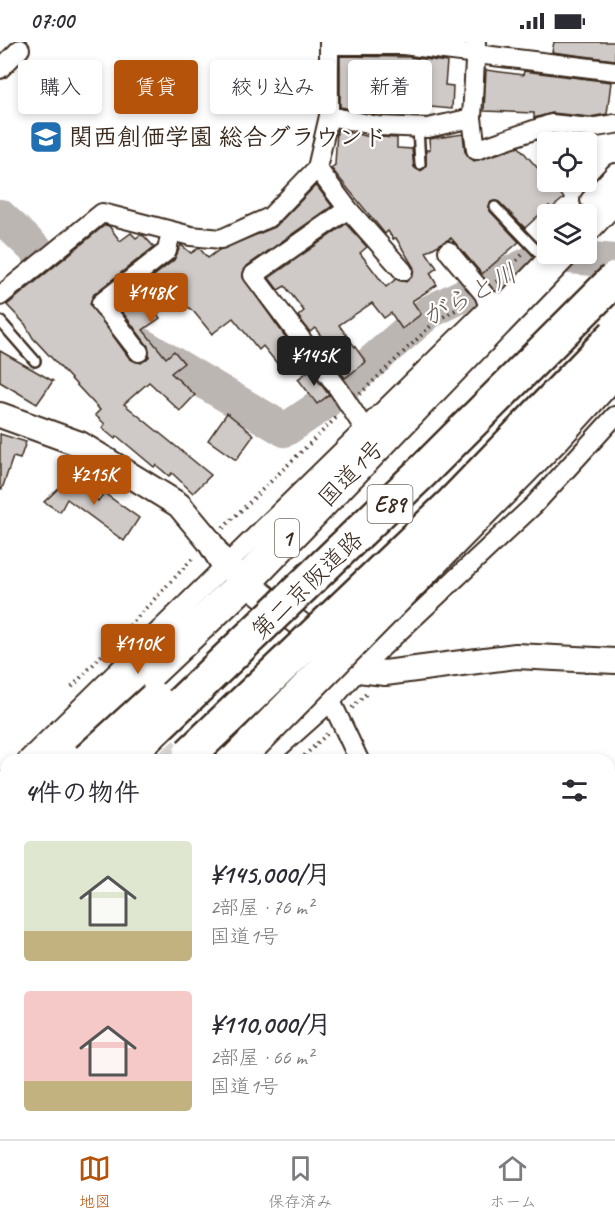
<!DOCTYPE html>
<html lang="ja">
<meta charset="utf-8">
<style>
:root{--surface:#fff;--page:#f2f2f3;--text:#2b2b33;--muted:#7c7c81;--line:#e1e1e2;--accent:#b45309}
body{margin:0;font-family:Caveat,"Klee One",sans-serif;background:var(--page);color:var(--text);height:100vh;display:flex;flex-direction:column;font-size:22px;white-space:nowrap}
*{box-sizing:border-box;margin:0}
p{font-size:20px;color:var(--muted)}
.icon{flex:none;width:33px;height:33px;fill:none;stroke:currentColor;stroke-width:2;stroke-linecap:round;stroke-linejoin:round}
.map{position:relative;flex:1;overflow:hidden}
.sheet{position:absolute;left:0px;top:712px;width:615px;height:386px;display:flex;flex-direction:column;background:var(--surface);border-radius:18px 18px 0 0;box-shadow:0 3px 9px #0003}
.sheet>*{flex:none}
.top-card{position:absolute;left:18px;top:18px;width:579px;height:54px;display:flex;gap:12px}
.tools{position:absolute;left:537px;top:90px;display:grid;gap:12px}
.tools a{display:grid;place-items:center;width:60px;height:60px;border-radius:6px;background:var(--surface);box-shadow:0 3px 9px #0003;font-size:30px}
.price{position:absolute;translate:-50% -51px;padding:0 14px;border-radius:6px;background:var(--accent);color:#fff;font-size:20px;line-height:39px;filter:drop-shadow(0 2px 3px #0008)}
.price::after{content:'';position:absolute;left:50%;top:36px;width:18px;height:14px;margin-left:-9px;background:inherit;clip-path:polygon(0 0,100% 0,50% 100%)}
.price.active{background:#222;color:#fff}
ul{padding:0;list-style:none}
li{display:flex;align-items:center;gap:18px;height:150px;padding:0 24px}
li span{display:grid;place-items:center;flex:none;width:168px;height:120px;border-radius:6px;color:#555}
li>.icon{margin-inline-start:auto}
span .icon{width:72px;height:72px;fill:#fffc;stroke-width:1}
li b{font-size:26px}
h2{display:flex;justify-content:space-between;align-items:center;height:72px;padding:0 24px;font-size:26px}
.chip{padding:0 21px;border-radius:6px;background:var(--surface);box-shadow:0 3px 9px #0003;font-size:21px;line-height:54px}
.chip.active{background:var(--accent);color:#fff}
.status{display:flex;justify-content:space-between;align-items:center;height:42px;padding:0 30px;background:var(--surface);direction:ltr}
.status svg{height:16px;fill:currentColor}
.menu{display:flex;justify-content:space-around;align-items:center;height:84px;border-top:2px solid var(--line);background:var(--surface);font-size:16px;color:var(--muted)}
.menu a{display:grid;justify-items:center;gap:3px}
.menu .active{color:var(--accent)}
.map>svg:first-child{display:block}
.water{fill:#bcb6b3;stroke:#887e77;stroke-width:1.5}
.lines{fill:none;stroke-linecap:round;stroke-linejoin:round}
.river{stroke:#bcb6b3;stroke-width:34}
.building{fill:#cfcac7;stroke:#3b2a1e;stroke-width:1.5}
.minor-tunnel{stroke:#d8d4d2;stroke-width:18;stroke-dasharray:18 9;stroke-linecap:butt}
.service-casing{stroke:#3b2a1e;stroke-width:14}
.minor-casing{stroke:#3b2a1e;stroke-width:22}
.tertiary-casing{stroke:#3b2a1e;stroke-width:28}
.trunk-casing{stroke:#3b2a1e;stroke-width:36}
.motorway-casing{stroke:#3b2a1e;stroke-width:38}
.path{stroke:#3b2a1e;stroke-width:4;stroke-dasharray:1.5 4.5;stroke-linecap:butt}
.service{stroke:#fff;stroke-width:9}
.minor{stroke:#fff;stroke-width:18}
.tertiary{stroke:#fff;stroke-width:24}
.trunk{stroke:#fff;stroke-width:32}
.motorway{stroke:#fff;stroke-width:33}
.trunk-bridge-casing{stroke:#3b2a1e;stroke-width:36;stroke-linecap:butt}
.motorway-bridge-casing{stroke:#3b2a1e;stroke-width:38;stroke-linecap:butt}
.trunk-bridge{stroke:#fff;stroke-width:32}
.motorway-bridge{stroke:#fff;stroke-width:33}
.labels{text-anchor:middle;stroke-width:4.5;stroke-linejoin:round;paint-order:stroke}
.shield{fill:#fff;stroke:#766a62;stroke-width:1.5}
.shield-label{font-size:22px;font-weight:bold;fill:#3b2a1e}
.poi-label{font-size:24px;font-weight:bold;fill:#3b2a1e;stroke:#fff;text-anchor:start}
.street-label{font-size:24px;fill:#3b2a1e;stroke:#fff}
.water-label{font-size:26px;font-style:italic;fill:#685b52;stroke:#fff}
</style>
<div class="status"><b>07:00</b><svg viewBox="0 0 49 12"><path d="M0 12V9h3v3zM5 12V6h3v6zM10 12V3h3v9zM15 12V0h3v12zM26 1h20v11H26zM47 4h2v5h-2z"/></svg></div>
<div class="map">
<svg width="615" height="1097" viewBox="0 0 615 1097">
<rect width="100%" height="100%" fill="#fff"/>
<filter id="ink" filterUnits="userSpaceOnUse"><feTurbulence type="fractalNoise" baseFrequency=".0167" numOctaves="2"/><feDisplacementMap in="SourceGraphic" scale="12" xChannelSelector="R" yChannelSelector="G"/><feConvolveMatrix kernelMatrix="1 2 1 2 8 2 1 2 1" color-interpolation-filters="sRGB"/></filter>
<g filter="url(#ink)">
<path class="water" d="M 6,1037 L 6,1092 L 65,1092 L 61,1097 L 0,1097 L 0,1043 Z"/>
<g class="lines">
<path class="river" d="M 0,174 L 128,295 L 285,388 L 322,363 L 429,270 L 547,213 L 615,219"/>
</g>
<g class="building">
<path d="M 554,0 L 615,0 L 615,18 L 552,10 Z"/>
<path d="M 340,14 L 409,15 L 447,20 L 445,43 L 453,44 L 452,67 L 388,61 L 388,65 L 366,64 L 366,70 L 340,65 Z"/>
<path d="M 486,28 L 523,33 L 524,29 L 611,40 L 607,72 L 590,75 L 552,71 L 534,76 L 534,71 L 484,69 Z"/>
<path d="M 337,88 L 366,94 L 397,96 L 397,106 L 412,107 L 414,125 L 420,129 L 426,124 L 426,108 L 430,108 L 429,97 L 463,92 L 465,110 L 474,119 L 519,105 L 564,156 L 551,167 L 549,164 L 525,186 L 499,160 L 491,160 L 490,169 L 519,200 L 482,232 L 451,196 L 426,210 L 437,226 L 430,231 L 437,243 L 412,259 L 421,272 L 402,287 L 391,271 L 384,276 L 372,261 L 339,283 L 366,320 L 345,336 L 329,315 L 334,311 L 315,286 L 310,290 L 298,274 L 304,269 L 285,244 L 278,248 L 269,236 L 346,182 L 367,205 L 360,211 L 386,245 L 396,237 L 406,240 L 413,233 L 414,226 L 396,196 L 393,197 L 388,189 L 385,192 L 331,126 L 335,123 Z"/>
<path d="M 552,93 L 592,97 L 592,100 L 542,100 L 539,98 Z"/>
<path d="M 316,143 L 332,164 L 247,224 L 242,234 L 292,304 L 289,307 L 295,314 L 280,325 L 263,304 L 259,308 L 233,276 L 212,292 L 194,270 L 177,256 L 157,272 L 160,276 L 143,288 L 166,316 L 174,309 L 184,321 L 171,331 L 195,353 L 180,369 L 149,340 L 124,362 L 211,433 L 193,451 L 172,431 L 169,434 L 156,423 L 154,425 L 117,394 L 115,397 L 102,386 L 105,382 L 95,373 L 100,368 L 33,296 L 25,282 L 7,263 L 105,183 L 109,184 L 120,199 L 131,191 L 136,196 L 140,193 L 144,194 L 154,205 L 94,252 L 90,262 L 130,317 L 141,321 L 149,315 L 148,304 L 117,263 L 174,218 L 181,203 L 191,211 L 199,206 L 208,216 L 219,208 L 275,185 Z"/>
<path d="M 0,309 L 53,339 L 37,362 L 0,340 Z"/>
<path d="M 310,328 L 329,353 L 317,362 L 298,337 Z"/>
<path d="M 227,371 L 254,393 L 236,418 L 208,398 Z"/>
<path d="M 0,392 L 26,400 L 20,417 L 13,415 L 2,447 L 0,446 Z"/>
<path d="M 82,424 L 86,427 L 79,438 L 98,459 L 104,451 L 139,476 L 124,499 L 67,457 L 60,470 L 44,460 Z"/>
</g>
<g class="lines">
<path class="minor-tunnel" d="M 149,684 L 179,718"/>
<g class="service-casing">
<g id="service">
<path d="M 418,86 L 420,122"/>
<path d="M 495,165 L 540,212"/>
<path d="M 0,279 L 35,319"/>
</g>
</g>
<g class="minor-casing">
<g id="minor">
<path d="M 476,0 L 472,76 L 476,108 L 551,82 L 590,86 L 615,82"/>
<path d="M 329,3 L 403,3 L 615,29"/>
<path d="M 0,27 L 20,7"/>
<path d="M 329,74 L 378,84 L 428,86 L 472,76"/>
<path d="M 317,126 L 348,167 L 253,233 L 338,346 L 364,386"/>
<path d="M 590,158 L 615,131"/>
<path d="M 348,167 L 403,229"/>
<path d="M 448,209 L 484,252 L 489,265"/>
<path d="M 0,254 L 102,171 L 191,194 L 221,197 L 270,175 L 317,126 L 329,74 L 329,0"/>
<path d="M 139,310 L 101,261 L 167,209 L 171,189"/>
<path d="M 331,659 L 359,718"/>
<path d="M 27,718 L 495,259"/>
<path d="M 265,718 L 331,659 L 358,628 L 534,463 L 615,374"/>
<path d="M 0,745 L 6,739"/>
<path d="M 0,966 L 6,960"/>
<path d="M 290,1092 L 294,1097"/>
</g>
</g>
<g class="tertiary-casing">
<path id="tertiary" d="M 0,373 L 80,402 L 179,463 L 209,499 L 224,523 L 358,628 L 385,631 L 516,614 L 615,619"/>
</g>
<g class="trunk-casing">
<g id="trunk">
<path d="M 586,184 L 615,153"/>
<path d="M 57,718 L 245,540 L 561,212"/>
<path d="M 0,773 L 6,767"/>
<path d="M 0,940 L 6,934"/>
</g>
</g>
<g class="motorway-casing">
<g id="motorway">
<path d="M 0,800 L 6,794"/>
<path d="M 0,833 L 6,828"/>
<path d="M 0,884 L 6,879"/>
<path d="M 0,913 L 6,907"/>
</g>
</g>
<g class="path">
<path d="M 540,195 L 548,187"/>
<path d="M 496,240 L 522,213"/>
<path d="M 360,352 L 436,279 L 461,265"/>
<path d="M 223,486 L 338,374"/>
<path d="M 72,645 L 194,515"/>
<path d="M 352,666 L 368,650"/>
<path d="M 300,718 L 328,691"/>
<path d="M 0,1012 L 6,1006"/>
</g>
<use href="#service" class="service"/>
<use href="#minor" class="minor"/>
<use href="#tertiary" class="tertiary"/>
<use href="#trunk" class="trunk"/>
<use href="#motorway" class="motorway"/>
<g class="trunk-bridge-casing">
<path id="trunk-bridge" d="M 236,718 L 556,393 L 615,328"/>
</g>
<g class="motorway-bridge-casing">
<g id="motorway-bridge">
<path d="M 190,712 L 452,462 L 615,293"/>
<path d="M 88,718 L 155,657"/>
<path d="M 122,718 L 422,430 L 615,237"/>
</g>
</g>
<use href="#trunk-bridge" class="trunk-bridge"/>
<use href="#motorway-bridge" class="motorway-bridge"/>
</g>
</g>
<defs>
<g id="school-square" transform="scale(1.725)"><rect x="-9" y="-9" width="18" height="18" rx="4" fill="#1f6fb2" stroke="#fff"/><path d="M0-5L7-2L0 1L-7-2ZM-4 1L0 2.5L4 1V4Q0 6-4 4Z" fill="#fff"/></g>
</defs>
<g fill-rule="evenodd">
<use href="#school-square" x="46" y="95"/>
</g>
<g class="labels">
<g class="shield">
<rect x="367.5" y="443" width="45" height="38" rx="4.5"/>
<rect x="275" y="477" width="24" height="38" rx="4.5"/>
</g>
<g class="shield-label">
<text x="390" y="470">E89</text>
<text x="287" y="504">1</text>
</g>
<g class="poi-label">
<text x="69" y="103">関西創価学園 総合グラウンド</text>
</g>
<g class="street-label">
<text transform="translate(351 431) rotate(-46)" y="8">国道1号</text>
<text transform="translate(307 543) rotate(-44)" y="8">第二京阪道路</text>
</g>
<g class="water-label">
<text transform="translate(469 253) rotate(-28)" y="9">がらと川</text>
</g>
</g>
</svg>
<div class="tools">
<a><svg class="icon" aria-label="locate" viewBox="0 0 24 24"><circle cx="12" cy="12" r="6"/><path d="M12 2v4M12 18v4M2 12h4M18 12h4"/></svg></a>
<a><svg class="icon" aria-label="layers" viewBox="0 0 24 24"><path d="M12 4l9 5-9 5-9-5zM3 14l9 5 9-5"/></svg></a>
</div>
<b class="price" style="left:151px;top:282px">¥148K</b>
<b class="price active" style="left:314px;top:345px">¥145K</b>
<b class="price" style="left:94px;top:464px">¥215K</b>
<b class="price" style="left:138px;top:633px">¥110K</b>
<div class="top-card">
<a class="chip">購入</a>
<a class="chip active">賃貸</a>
<a class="chip">絞り込み</a>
<a class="chip">新着</a>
</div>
<section class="sheet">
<h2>4件の物件<svg class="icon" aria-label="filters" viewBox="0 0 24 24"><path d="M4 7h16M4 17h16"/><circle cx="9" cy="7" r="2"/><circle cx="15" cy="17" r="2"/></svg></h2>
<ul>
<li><span style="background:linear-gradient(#dfe7d0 75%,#c2b280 0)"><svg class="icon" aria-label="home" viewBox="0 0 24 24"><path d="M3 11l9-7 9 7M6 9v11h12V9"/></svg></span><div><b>¥145,000/月</b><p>2部屋 · 76 m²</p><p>国道1号</p></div></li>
<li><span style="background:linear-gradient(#f6c9c9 75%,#c2b280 0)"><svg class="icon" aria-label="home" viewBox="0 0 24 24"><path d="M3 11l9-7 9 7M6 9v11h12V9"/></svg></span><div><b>¥110,000/月</b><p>2部屋 · 66 m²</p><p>国道1号</p></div></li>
</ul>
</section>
</div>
<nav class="menu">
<a class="active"><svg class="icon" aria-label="map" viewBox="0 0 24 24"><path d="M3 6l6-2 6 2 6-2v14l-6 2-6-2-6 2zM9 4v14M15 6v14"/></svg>地図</a>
<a><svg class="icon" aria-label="saved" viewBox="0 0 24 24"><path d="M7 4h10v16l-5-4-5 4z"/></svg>保存済み</a>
<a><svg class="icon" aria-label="home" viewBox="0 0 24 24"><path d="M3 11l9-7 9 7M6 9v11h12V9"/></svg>ホーム</a>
</nav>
